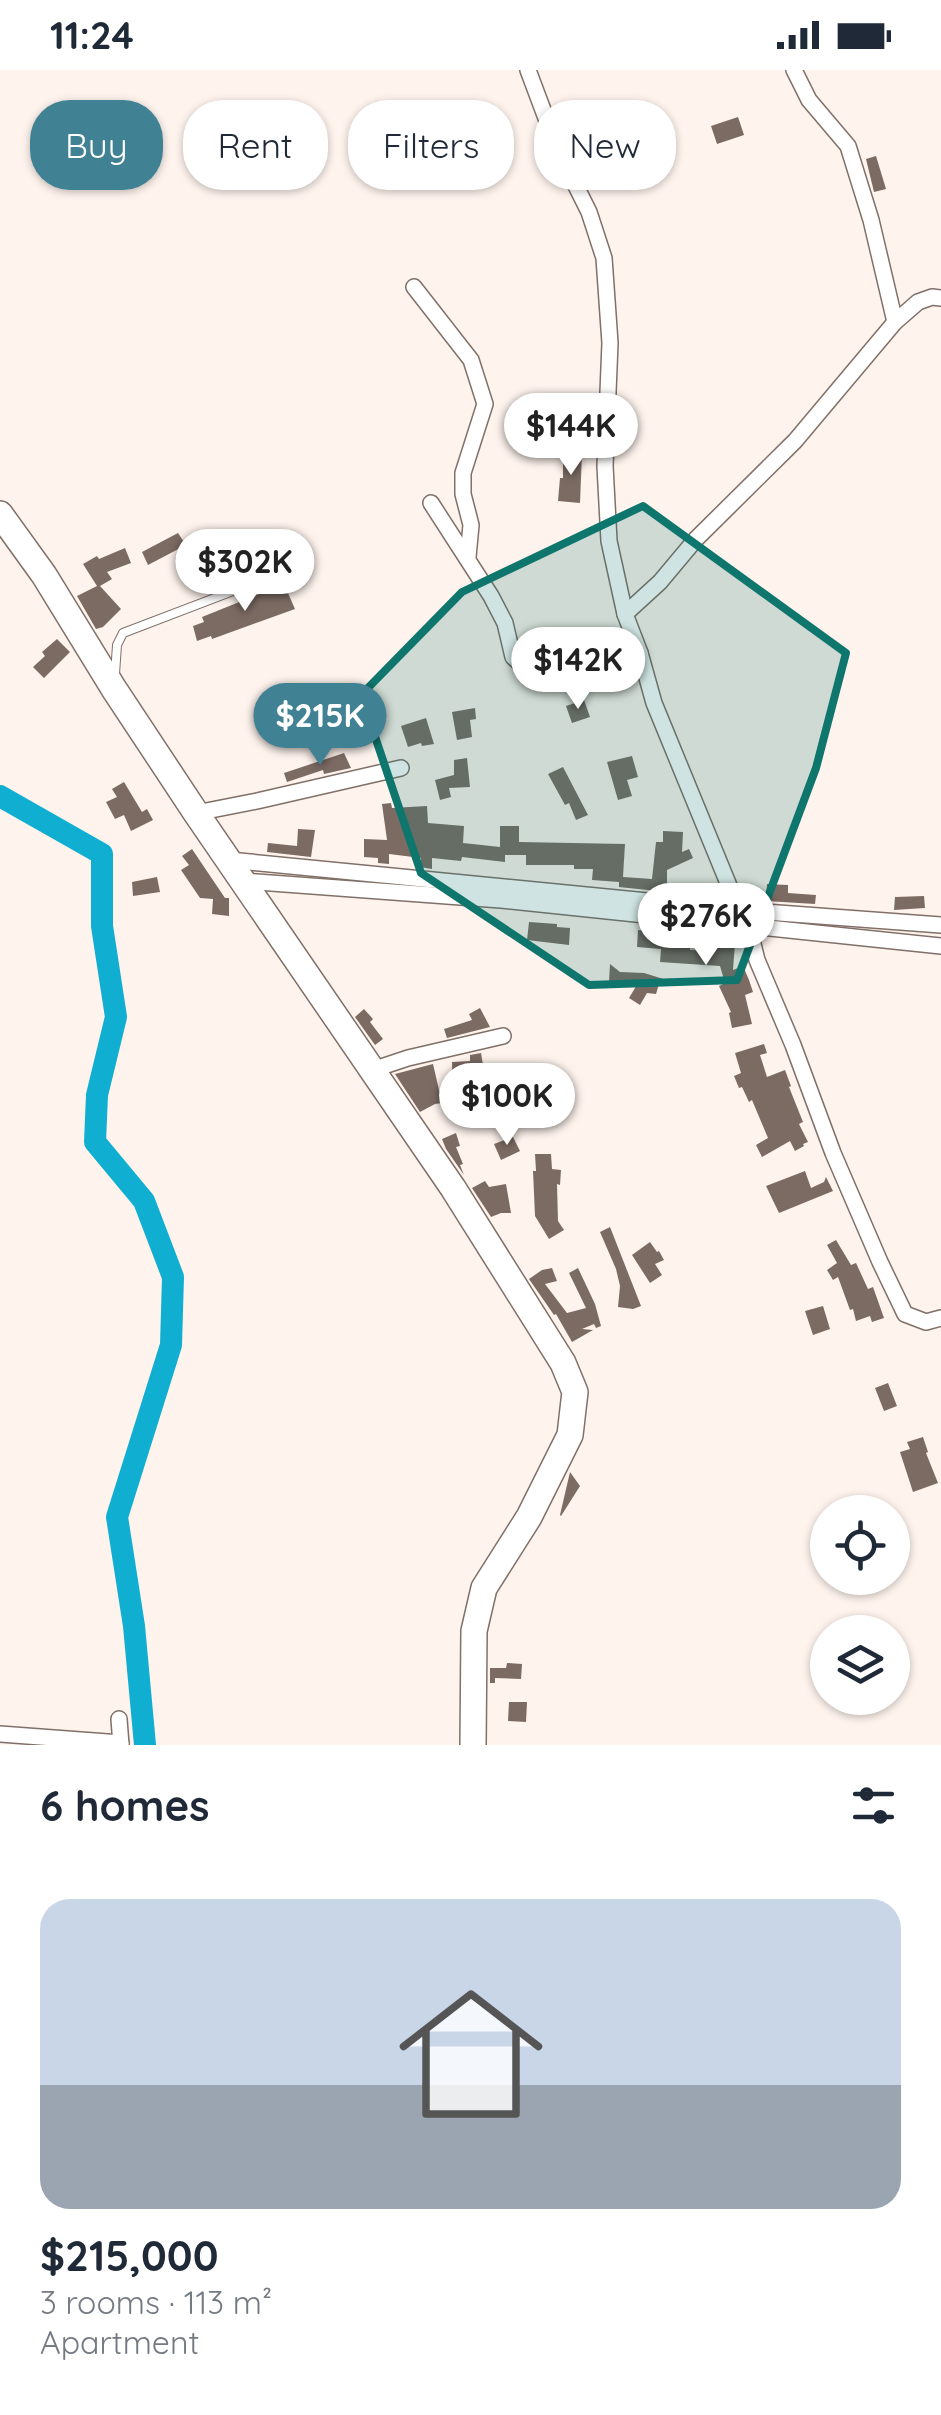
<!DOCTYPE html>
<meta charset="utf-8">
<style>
:root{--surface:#fff;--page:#f2f2f3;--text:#1f2937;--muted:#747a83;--line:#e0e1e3;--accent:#408194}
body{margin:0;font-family:Quicksand,sans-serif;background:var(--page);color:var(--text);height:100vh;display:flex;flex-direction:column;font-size:38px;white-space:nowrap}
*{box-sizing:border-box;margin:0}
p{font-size:32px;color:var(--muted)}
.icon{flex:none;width:55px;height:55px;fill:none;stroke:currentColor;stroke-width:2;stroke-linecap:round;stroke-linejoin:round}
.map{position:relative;height:1675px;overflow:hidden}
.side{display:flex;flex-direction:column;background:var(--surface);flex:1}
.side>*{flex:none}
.guide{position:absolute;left:30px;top:30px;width:882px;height:90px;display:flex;gap:20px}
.controls{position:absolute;left:810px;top:1425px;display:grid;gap:20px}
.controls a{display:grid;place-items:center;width:100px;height:100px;border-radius:50%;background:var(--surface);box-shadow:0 2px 8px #0004;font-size:50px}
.price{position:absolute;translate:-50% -85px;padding:0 22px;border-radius:35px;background:#fff;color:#222;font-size:32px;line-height:65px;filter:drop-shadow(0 2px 5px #0008)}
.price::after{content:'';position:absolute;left:50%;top:60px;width:30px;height:22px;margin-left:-15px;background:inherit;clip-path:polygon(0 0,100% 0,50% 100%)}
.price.selected{background:var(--accent);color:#fff}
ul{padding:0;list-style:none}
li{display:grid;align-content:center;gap:20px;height:530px;padding:0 40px}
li+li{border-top:2px solid var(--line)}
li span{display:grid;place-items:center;height:310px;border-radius:30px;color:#555}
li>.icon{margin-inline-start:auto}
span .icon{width:180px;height:180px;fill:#fffc;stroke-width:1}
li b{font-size:42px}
h2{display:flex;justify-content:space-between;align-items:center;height:120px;padding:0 40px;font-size:42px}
.tag{padding:0 35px;border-radius:40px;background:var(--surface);box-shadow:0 2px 8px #0004;font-size:35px;line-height:90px}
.tag.selected{background:var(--accent);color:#fff}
.status{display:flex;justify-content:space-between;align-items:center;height:70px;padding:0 50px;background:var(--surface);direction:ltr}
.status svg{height:28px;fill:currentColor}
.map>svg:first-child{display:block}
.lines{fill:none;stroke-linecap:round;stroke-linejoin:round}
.river{stroke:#10afd1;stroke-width:22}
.building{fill:#7c6b63}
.lane-casing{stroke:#807068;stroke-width:10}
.street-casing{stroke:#807068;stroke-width:18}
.primary-casing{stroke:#807068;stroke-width:28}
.lane{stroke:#fff;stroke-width:8}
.street{stroke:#fff;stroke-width:15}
.primary{stroke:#fff;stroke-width:25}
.marked{fill:#0f766e;fill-opacity:0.2;stroke:#0f766e;stroke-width:8;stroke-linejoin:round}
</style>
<div class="status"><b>11:24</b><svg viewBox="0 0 49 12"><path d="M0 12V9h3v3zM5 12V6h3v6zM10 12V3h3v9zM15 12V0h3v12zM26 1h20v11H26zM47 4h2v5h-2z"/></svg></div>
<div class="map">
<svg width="941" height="1675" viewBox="0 0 941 1675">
<rect width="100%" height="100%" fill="#fef3ed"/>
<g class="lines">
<path class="river" d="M 0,726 L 102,784 L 102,856 L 116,947 L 97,1025 L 95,1072 L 144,1131 L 173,1207 L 171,1275 L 117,1447 L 134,1556 L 145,1675"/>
</g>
<g class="building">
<path d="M 738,47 L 744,65 L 717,74 L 711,56 Z"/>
<path d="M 876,86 L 886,119 L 874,122 L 866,89 Z"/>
<path d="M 563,382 L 582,383 L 580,433 L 558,431 L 560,408 L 563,408 Z"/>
<path d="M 178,463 L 186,475 L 148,495 L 142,482 Z"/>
<path d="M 125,478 L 131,493 L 107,502 L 112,509 L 100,516 L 121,539 L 103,557 L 96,559 L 77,526 L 97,516 L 83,494 L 97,486 L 99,489 Z"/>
<path d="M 284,514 L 295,539 L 212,569 L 211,566 L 197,571 L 193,556 L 204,552 L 202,547 Z"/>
<path d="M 57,569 L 70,582 L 44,608 L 33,597 L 45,586 L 42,582 Z"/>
<path d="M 584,630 L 590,647 L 572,653 L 566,636 Z"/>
<path d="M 475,638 L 476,649 L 470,650 L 472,667 L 457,670 L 452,642 Z"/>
<path d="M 426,648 L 434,674 L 422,676 L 421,673 L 408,677 L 401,656 Z"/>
<path d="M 344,683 L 351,698 L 324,704 L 323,700 L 287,712 L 284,703 Z"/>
<path d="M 632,686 L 638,707 L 627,710 L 632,726 L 618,730 L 607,692 Z"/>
<path d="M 467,688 L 470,717 L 449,718 L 451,727 L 440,730 L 435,710 L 454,705 L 454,690 Z"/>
<path d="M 563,697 L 588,745 L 576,750 L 569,733 L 565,735 L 548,704 Z"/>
<path d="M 124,712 L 142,742 L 147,739 L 153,750 L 131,761 L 124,745 L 115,749 L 106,732 L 117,727 L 112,719 Z"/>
<path d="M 391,733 L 392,738 L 427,736 L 428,753 L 464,756 L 463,773 L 500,777 L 500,756 L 519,756 L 519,772 L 625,774 L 623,807 L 652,809 L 656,772 L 663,772 L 663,761 L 683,762 L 682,782 L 689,779 L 693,788 L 667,800 L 667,822 L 619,817 L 619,812 L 592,810 L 593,799 L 574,799 L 574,795 L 526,795 L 526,785 L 505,785 L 505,792 L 462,787 L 461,791 L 432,788 L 432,799 L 420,797 L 421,788 L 389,784 L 389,794 L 378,793 L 378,788 L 364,787 L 364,769 L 387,770 L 382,734 Z"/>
<path d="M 298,759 L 315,760 L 311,787 L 267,782 L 268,773 L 297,776 Z"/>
<path d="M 192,779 L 225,828 L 229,828 L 229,846 L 212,844 L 213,829 L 200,828 L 181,800 L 189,795 L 182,786 Z"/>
<path d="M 157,807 L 160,822 L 133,826 L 132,812 Z"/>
<path d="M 767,814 L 788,815 L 788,823 L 816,825 L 815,834 L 766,831 Z"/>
<path d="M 924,826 L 925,838 L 894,840 L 895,827 Z"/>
<path d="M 529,852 L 557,854 L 557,857 L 570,858 L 569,875 L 527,870 Z"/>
<path d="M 638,860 L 691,866 L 690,880 L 715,881 L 716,871 L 735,873 L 733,900 L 743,896 L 749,910 L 753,922 L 745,925 L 752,954 L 732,958 L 729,943 L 731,942 L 719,916 L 725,913 L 720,896 L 660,892 L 661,879 L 637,877 Z"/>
<path d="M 610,894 L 620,902 L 644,903 L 670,911 L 669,914 L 659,914 L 656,924 L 647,923 L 640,935 L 629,928 L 638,913 L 609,912 Z"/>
<path d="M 480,938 L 490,957 L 447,968 L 444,959 L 472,950 L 469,944 Z"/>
<path d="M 364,939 L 373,949 L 370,952 L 383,969 L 375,975 L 355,947 Z"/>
<path d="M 764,974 L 767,983 L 760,985 L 767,1007 L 785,1000 L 791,1016 L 789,1017 L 803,1052 L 799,1054 L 808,1072 L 803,1074 L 804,1076 L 795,1081 L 790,1071 L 762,1087 L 756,1075 L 768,1068 L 752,1030 L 749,1032 L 742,1017 L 739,1018 L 734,1006 L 741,1003 L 735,983 Z"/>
<path d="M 481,983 L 484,1001 L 489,1001 L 490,1014 L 494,1014 L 494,1020 L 531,1022 L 531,1042 L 508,1043 L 507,1046 L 467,1046 L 468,1033 L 453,1033 L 452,992 L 470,991 L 470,985 Z"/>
<path d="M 433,994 L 442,1033 L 435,1034 L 420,1042 L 395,1004 Z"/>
<path d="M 456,1063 L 460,1076 L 456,1077 L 463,1094 L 460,1095 L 464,1105 L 446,1079 L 442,1069 Z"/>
<path d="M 513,1067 L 520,1081 L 501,1090 L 494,1074 Z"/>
<path d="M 535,1084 L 551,1084 L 552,1099 L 561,1100 L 560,1115 L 557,1114 L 558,1151 L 564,1160 L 549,1169 L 535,1146 L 533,1101 L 536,1101 Z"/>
<path d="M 805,1101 L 811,1118 L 824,1112 L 826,1107 L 833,1121 L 779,1143 L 766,1116 Z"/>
<path d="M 485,1111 L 489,1117 L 506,1114 L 511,1143 L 501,1143 L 491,1147 L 472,1118 Z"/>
<path d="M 610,1157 L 641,1236 L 633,1239 L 618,1237 L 620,1216 L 616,1199 L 600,1162 Z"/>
<path d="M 836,1170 L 851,1195 L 856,1193 L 868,1219 L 873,1217 L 884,1248 L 872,1252 L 870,1246 L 856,1251 L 853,1239 L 850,1240 L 838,1207 L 833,1210 L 827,1200 L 837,1193 L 827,1175 Z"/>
<path d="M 650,1172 L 657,1182 L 659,1181 L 664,1190 L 655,1194 L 662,1205 L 650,1213 L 632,1185 Z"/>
<path d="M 552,1198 L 557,1211 L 545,1214 L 567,1243 L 586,1238 L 569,1203 L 578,1198 L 595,1234 L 601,1256 L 596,1258 L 594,1254 L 582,1259 L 593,1260 L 572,1272 L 556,1244 L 554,1245 L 529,1209 L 542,1200 Z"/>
<path d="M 823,1236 L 830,1259 L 813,1265 L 805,1241 Z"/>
<path d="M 888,1313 L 897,1336 L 884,1341 L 875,1318 Z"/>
<path d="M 923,1367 L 928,1382 L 926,1383 L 938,1413 L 913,1422 L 900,1382 L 910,1379 L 907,1372 Z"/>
<path d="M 570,1402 L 580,1416 L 561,1446 L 560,1445 Z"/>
<path d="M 507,1593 L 522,1594 L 521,1609 L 495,1608 L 495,1613 L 490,1613 L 490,1598 L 506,1598 Z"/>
<path d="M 509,1632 L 527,1632 L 526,1652 L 508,1651 Z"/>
</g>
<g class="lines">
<g class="lane-casing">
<path id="lane" d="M 115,604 L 117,575 L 123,563 L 275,505"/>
</g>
<g class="street-casing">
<g id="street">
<path d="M 528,0 L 558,80 L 589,142 L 604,188 L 610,273 L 605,396 L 609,471 L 625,544 L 640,583 L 654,633 L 739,840 L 749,858 L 757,890 L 793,975 L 833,1083 L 880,1192 L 905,1244 L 926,1252 L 941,1248"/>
<path d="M 794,0 L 809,30 L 848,76 L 871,150 L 895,252"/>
<path d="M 414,217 L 471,290 L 485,334 L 463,403 L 463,424 L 471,455 L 468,487"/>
<path d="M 431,433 L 491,526 L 505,553 L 513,587 L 525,598 L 544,608 L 564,609 L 594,602 L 640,583"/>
<path d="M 625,544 L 660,512 L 696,469 L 795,371 L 895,252 L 918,232 L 932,227 L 941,228"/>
<path d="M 196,743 L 257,731 L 401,698"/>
<path d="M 229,790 L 739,840 L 941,855"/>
<path d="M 243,811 L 501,830 L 941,876"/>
<path d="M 372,1000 L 408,988 L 503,966"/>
<path d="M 119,1649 L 121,1675"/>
<path d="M 0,1664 L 121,1673"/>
</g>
</g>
<g class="primary-casing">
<path id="primary" d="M 0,444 L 44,505 L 114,619 L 196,743 L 453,1118 L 563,1293 L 575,1322 L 570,1365 L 529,1447 L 484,1518 L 474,1561 L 473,1675"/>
</g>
<use href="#lane" class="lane"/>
<use href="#street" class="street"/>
<use href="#primary" class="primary"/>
</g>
<path class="marked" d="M 643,436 L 846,583 L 816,698 L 737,910 L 589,915 L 421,803 L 361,625 L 462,522 Z"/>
</svg>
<div class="controls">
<a><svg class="icon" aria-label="locate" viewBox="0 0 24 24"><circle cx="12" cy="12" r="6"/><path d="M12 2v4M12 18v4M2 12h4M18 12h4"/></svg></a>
<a><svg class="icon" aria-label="layers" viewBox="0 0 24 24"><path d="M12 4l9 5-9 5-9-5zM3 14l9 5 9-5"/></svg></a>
</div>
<b class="price" style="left:571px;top:408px">$144K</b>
<b class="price" style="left:245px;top:544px">$302K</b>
<b class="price" style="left:578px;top:642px">$142K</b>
<b class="price selected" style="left:320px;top:698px">$215K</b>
<b class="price" style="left:706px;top:898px">$276K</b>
<b class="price" style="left:507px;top:1078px">$100K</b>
<div class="guide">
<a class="tag selected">Buy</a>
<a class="tag">Rent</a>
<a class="tag">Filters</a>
<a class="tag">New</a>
</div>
</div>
<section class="side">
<h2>6 homes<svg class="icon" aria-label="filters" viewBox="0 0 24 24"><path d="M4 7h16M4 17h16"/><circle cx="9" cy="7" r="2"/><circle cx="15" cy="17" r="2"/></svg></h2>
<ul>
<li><span style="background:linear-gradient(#c9d6e8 60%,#9aa5b1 0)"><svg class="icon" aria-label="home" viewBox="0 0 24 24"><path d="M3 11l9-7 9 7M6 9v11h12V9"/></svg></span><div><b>$215,000</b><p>3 rooms · 113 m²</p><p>Apartment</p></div></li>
</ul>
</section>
